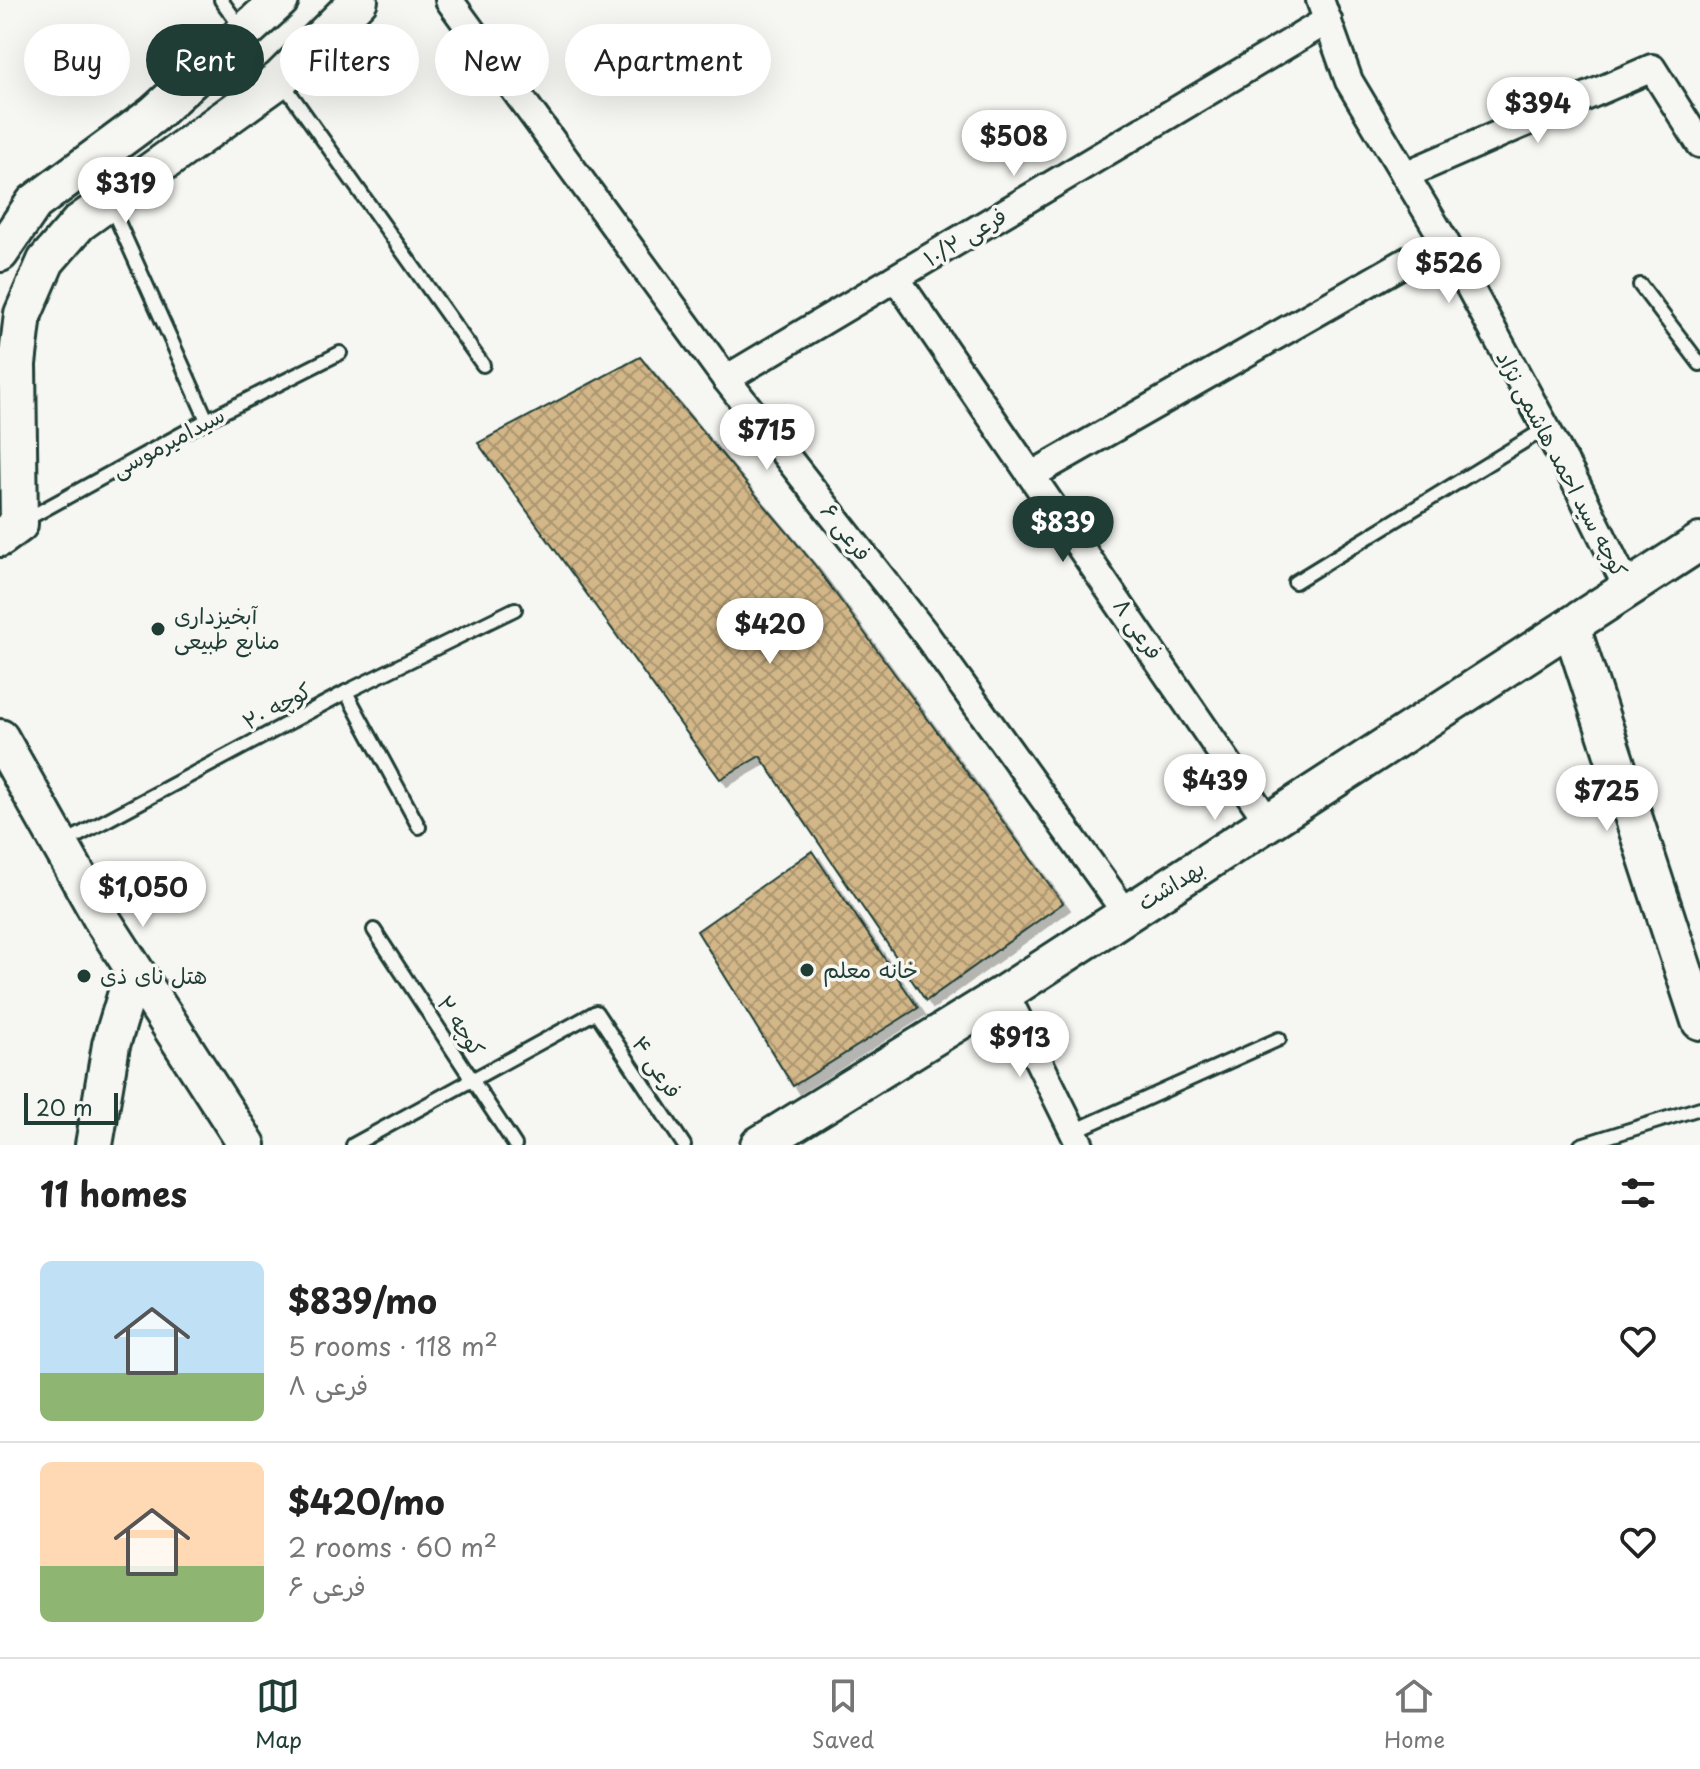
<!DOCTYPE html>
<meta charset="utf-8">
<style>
:root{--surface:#fff;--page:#f2f2f2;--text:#222;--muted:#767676;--line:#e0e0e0;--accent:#1f3d34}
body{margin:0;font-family:"Playpen Sans","Playpen Sans Arabic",sans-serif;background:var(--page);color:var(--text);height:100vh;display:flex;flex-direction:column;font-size:30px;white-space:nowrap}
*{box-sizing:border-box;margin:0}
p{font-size:26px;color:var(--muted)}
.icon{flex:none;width:44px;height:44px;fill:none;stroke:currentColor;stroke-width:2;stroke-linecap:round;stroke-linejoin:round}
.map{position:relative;height:1145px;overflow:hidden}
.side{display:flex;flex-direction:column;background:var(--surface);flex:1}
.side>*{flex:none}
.hud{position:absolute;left:24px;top:24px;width:800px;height:72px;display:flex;gap:16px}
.scale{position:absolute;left:24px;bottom:20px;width:94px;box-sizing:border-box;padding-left:8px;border:4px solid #1f3d34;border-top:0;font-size:22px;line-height:28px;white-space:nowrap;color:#1f3d34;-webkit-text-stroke:6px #f6f6f2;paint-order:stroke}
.price{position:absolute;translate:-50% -68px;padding:0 18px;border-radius:28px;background:#fff;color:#222;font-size:26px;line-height:52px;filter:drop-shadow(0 2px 4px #0008)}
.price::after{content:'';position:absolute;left:50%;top:48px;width:24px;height:18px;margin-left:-12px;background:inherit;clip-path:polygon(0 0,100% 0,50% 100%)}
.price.selected{background:var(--accent);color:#fff}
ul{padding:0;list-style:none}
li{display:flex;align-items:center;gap:24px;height:200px;padding:0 40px}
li+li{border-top:2px solid var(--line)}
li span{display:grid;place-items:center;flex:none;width:224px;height:160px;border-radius:12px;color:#555}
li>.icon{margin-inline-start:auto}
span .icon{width:96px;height:96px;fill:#fffc;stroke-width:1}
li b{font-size:34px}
h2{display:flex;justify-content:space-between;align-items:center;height:96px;padding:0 40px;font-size:34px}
.pill{padding:0 28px;border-radius:36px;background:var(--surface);box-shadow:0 8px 32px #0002;font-size:28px;line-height:72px}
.pill.selected{background:var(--accent);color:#fff}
.tabs{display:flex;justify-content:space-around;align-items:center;height:112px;border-top:2px solid var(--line);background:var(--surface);font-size:22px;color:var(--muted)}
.tabs a{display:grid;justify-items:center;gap:4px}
.tabs .selected{color:var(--accent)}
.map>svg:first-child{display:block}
.building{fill:url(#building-cross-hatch);stroke:#1f3d34;stroke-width:2;filter:url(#shadow)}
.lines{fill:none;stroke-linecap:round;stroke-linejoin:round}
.lane-casing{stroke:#1f3d34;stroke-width:18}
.street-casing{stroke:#1f3d34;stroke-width:32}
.secondary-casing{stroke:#1f3d34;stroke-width:42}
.lane{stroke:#f6f6f2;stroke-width:12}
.street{stroke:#f6f6f2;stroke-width:26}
.secondary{stroke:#f6f6f2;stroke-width:36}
.poi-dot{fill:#1f3d34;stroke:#f6f6f2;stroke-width:3}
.labels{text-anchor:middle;stroke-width:7;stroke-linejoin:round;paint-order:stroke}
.street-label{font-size:22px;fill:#1f3d34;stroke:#f6f6f2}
.poi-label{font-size:22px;fill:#1f3d34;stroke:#f6f6f2;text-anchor:start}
</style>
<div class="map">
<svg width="1700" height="1145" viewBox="0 0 1700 1145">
<defs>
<pattern id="building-cross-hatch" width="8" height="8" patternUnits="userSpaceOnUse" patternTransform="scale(2)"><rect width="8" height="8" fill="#d3b788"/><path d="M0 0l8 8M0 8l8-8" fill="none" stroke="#ab9670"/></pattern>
<filter id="shadow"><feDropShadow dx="7" dy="7" stdDeviation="0" flood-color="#0004"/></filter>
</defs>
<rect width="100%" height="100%" fill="#f6f6f2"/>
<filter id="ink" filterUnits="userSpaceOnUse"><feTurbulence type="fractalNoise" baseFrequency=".0125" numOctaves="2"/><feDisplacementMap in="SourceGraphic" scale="16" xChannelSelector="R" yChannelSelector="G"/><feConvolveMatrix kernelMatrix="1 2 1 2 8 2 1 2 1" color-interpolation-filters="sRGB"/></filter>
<g filter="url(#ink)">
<g class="building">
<path d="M 640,357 L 814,564 L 1063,903 L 926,1001 L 760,756 L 720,779 L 478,443 Z"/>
<path d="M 812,851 L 918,1008 L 793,1086 L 697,931 Z"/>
</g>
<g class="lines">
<g class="lane-casing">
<g id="lane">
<path d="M 221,0 L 243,30"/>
<path d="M 282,82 L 483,365"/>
<path d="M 110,204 L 207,420"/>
<path d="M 1640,285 L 1700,364"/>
<path d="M 25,520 L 207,420 L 340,353"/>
<path d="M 1295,582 L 1546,428"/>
<path d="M 346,692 L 419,827"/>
<path d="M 64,843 L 346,692 L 515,609"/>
<path d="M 374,930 L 515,1145"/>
<path d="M 1074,1131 L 1279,1039"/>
<path d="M 353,1145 L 596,1012 L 684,1145"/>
<path d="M 1581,1145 L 1700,1108"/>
</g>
</g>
<g class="street-casing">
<g id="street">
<path d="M 449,0 L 726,379 L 924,632 L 1126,913"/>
<path d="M 1320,0 L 1349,81 L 1444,240 L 1578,487 L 1628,589"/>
<path d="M 1405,175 L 1652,68 L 1700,144"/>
<path d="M 896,278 L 1269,823"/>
<path d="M 726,379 L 1328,20"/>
<path d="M 1032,475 L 1444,240"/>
<path d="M 1005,993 L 1080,1145"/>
</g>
</g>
<g class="secondary-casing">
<g id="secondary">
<path d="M 0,253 L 34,203 L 153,115 L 280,0"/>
<path d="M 0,538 L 19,524 L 17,364 L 23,314 L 46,261 L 79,223 L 280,79 L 359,0"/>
<path d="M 1571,626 L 1700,1021"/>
<path d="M 0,738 L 103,921 L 247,1145"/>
<path d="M 94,1145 L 111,1045 L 134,970"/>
<path d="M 759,1145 L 1005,993 L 1700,542"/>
</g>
</g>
<use href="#lane" class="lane"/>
<use href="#street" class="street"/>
<use href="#secondary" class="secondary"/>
</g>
</g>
<g class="poi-dot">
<circle cx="158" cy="629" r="8"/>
<circle cx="807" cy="970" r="8"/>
<circle cx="84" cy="976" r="8"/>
</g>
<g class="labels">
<g class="street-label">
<text transform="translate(965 237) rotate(-31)" y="8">فرعی ۱۰/۲</text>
<text transform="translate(168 442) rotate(-28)" y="8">سیدامیرموسی</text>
<text transform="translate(1562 464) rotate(62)" y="8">کوچه سید احمد هاشمی نژاد</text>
<text transform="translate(846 532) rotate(52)" y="8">فرعی ۶</text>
<text transform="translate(1138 629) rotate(56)" y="8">فرعی ۸</text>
<text transform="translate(277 706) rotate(-28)" y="8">کوچه ۲۰</text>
<text transform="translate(1171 885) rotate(-32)" y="8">بهداشت</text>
<text transform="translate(461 1026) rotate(57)" y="8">کوچه ۲</text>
<text transform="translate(657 1067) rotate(56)" y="8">فرعی ۴</text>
</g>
<g class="poi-label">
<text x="174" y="624">آبخیزداری<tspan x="174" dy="25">منابع طبیعی</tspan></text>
<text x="823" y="978">خانه معلم</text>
<text x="100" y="984">هتل نای ذی</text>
</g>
</g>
</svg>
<div class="scale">20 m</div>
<b class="price" style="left:1538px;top:145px">$394</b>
<b class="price" style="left:1014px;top:178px">$508</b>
<b class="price" style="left:126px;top:225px">$319</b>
<b class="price" style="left:1449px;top:305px">$526</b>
<b class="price" style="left:767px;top:472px">$715</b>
<b class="price selected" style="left:1063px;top:564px">$839</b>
<b class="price" style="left:770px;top:666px">$420</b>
<b class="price" style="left:1215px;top:822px">$439</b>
<b class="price" style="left:1607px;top:833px">$725</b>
<b class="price" style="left:143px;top:929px">$1,050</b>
<b class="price" style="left:1020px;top:1079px">$913</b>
<div class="hud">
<a class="pill">Buy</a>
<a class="pill selected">Rent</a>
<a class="pill">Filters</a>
<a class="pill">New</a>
<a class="pill">Apartment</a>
</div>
</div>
<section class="side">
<h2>11 homes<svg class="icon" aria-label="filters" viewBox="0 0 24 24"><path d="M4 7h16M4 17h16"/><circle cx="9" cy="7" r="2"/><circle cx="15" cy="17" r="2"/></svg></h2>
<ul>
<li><span style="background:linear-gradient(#bfe0f5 70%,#8fb573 0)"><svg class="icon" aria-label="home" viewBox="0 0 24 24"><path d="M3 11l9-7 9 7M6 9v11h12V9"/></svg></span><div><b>$839/mo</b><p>5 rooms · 118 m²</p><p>فرعی ۸</p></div><svg class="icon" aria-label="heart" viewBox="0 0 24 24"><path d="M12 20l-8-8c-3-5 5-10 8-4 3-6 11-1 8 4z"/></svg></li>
<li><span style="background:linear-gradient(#ffd9b3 65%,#8fb573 0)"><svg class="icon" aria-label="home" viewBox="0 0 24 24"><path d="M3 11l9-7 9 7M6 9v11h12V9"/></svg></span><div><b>$420/mo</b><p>2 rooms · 60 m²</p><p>فرعی ۶</p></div><svg class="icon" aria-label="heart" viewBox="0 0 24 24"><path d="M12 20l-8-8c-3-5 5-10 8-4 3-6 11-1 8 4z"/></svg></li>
</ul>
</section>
<nav class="tabs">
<a class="selected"><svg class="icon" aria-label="map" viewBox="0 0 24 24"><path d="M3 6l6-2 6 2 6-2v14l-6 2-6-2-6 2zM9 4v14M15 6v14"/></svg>Map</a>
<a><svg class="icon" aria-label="saved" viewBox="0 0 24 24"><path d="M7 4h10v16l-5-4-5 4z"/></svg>Saved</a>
<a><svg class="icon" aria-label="home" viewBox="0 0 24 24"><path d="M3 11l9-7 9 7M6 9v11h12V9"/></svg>Home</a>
</nav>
